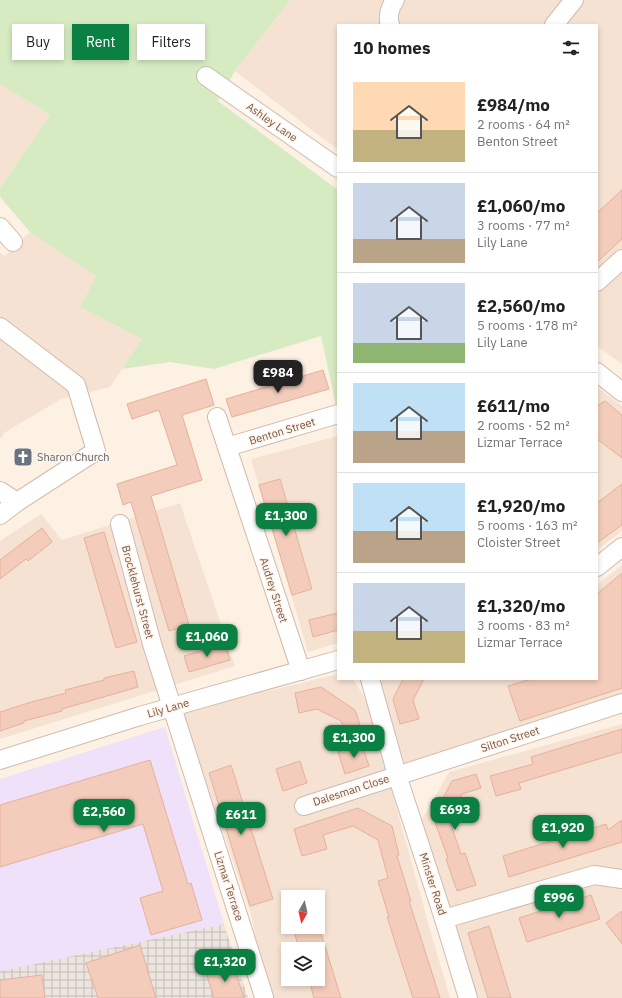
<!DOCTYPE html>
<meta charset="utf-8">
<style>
:root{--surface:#fff;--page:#f6f6f6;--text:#222;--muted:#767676;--line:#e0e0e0;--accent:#0b8043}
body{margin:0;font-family:"IBM Plex Sans",sans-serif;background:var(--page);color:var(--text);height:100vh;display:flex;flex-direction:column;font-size:15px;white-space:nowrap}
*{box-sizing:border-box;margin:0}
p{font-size:13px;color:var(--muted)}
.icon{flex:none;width:22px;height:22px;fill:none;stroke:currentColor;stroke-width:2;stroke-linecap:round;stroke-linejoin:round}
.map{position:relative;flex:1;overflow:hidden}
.details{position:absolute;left:337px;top:24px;width:261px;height:656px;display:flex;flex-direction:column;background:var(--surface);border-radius:0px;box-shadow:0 2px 6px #0003}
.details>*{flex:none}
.top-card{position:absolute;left:12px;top:24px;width:265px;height:36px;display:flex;gap:8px}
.needle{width:26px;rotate:188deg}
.tools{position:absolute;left:281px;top:890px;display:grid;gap:8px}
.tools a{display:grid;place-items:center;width:44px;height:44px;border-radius:0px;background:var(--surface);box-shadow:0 2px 6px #0003;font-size:20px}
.price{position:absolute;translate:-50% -34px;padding:0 9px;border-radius:8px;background:var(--accent);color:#fff;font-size:13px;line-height:26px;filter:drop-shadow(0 1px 2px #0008)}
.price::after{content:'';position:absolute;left:50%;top:24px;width:12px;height:9px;margin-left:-6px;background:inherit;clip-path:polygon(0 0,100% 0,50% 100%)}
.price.active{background:#222;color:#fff}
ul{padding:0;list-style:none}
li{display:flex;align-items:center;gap:12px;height:100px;padding:0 16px}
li+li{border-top:1px solid var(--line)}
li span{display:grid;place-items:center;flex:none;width:112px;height:80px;border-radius:0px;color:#555}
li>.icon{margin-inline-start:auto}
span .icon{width:48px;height:48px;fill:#fffc;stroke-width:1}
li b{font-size:17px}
h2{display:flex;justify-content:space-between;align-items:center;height:48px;padding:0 16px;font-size:17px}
.pill{padding:0 14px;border-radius:0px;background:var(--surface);box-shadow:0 2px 6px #0003;font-size:14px;line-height:36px}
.pill.active{background:var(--accent);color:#fff}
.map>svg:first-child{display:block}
.residential{fill:#f5e2d2;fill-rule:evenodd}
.industrial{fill:url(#industrial-grid)}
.education{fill:#eee1f9}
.green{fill:#d7ebc2}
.building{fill:#f3ccbb;stroke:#e7b09b}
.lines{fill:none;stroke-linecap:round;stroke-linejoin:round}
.minor-casing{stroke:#d1baad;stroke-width:20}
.minor{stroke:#fff;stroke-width:18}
.labels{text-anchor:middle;stroke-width:3;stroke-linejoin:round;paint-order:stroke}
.street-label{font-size:11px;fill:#775549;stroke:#fff5eb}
.worship-label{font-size:11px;fill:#5b616d;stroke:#fff5eb;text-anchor:start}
</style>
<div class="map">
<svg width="622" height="998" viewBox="0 0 622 998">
<defs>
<pattern id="industrial-grid" width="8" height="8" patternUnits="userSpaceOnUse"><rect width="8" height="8" fill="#ece4df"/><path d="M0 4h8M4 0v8" fill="none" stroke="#c4bcb7"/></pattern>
</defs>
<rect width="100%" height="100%" fill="#fdf1e4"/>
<g class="residential">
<path d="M 290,0 L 622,0 L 622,364 L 597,346 L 597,25 L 338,25 L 338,150 L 235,71 Z"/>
<path d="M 0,84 L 50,115 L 0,188 Z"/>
<path d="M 30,232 L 96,276 L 80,307 L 142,339 L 110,387 L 61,399 L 4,433 L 0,439 L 0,253 L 5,256 Z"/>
<path d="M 597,387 L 622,406 L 622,531 L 597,550 Z"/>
<path d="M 338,436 L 338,643 L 308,652 L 251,459 Z"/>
<path d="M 180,503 L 235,666 L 0,739 L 0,541 L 41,514 L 62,540 Z"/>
<path d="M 622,565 L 622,699 L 404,763 L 380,685 L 383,679 L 597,679 L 597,585 Z"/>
<path d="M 338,674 L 338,679 L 353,679 L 367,702 L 433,940 L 450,998 L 267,998 L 251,914 L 182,712 ZM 288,897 L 318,897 L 318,927 L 288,927 ZM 288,949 L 318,949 L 318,979 L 288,979 Z"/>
<path d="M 622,724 L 622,998 L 476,998 L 421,821 L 449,772 Z"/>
</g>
<path class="industrial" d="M 224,924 L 248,998 L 0,998 L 0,971 Z"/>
<path class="education" d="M 165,727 L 224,924 L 0,971 L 0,779 Z"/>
<path class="green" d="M 0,0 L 290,0 L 235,71 L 218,101 L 338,190 L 338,407 L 336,406 L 321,336 L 214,369 L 170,362 L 122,369 L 142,339 L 80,307 L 96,276 L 30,232 L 0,197 L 0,188 L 50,115 L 0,84 Z"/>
<g class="building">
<path d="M 622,190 L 622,239 L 597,262 L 597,213 Z"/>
<path d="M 323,370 L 329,389 L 232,417 L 226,399 Z"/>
<path d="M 206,379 L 214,405 L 182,415 L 202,480 L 151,496 L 189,625 L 169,631 L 131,502 L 123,505 L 117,484 L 177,465 L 159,410 L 132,419 L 127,404 Z"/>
<path d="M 605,401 L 622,415 L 622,458 L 597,439 L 597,406 Z"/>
<path d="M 280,479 L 312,589 L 292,595 L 259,485 Z"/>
<path d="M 622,484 L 622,525 L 597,543 L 597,503 Z"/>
<path d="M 42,528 L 52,542 L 28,561 L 26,559 L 0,579 L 0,560 Z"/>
<path d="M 104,532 L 137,642 L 116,648 L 84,538 Z"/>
<path d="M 622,573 L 622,688 L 520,721 L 508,686 L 531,679 L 597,679 L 597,594 Z"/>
<path d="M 338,613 L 338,630 L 313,637 L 309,620 Z"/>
<path d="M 225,644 L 230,660 L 189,672 L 184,656 Z"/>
<path d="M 134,671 L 138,687 L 62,709 L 62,711 L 24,721 L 24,723 L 0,731 L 0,712 L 28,703 L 66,693 L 65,690 L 104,680 L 104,678 Z"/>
<path d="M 403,679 L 424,679 L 413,700 L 419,719 L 400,724 L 393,699 Z"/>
<path d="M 321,687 L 355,710 L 364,737 L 349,742 L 341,721 L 317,709 L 299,713 L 295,693 Z"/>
<path d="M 622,729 L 622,752 L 519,783 L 521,789 L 496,796 L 490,776 L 533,764 L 531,757 Z"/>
<path d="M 362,744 L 369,766 L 345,774 L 338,752 Z"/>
<path d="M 150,760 L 188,884 L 191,883 L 202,920 L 151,935 L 140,898 L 163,891 L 143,824 L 0,867 L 0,805 Z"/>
<path d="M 300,761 L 307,783 L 283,791 L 276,769 Z"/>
<path d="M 231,765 L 273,899 L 250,906 L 209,773 Z"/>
<path d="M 476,774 L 481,788 L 462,794 L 449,819 L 461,854 L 465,853 L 476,885 L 457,891 L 446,859 L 448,858 L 433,817 L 452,781 Z"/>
<path d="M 358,808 L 392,826 L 399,855 L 397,856 L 411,901 L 409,901 L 440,998 L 413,998 L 387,917 L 389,917 L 378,881 L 388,878 L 378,840 L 353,826 L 323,835 L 327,849 L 302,856 L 294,829 Z"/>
<path d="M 622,820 L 622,842 L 509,877 L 503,856 L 606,824 L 608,830 Z"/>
<path d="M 591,895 L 600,919 L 527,942 L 519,918 Z"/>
<path d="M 622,911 L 622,944 L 606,923 Z"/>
<path d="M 489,926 L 511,998 L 488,998 L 468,933 Z"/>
<path d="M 293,927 L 319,927 L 341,998 L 314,998 L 309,979 L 318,979 L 318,949 L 299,949 Z"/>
<path d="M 140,945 L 156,998 L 98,998 L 86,963 Z"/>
<path d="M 233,964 L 244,998 L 214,998 L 206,973 Z"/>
<path d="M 42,975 L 45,998 L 0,998 L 0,980 Z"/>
</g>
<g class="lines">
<g class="minor-casing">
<g id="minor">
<path d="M 390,25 C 387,17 390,7 395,0"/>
<path d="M 554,25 L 574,0"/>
<path d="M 206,76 L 338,168"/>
<path d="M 0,227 L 13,242"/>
<path d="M 597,282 L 622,259"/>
<path d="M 0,327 L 76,385 L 96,451 L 17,502 L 0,515"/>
<path d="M 597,372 L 622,392"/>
<path d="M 217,417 L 301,671"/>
<path d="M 227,447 L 338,414"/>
<path d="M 0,491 L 17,502"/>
<path d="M 120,524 L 152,644 L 264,997"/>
<path d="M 597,567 L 622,547"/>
<path d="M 370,679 L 397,775 L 444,919 L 468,998"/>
<path d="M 0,760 L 140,716 L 338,660"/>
<path d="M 304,806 L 622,703"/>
<path d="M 444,919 L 594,875 L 622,879"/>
</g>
</g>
<use href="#minor" class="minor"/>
</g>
<defs>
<g id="church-square" transform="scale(1)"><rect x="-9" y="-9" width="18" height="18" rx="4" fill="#6b7280" stroke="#fff5eb"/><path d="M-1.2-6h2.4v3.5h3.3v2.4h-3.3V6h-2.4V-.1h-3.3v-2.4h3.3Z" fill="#fff"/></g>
</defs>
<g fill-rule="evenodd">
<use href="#church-square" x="23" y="457"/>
</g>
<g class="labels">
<g class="street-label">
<text transform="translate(272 122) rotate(35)" y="4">Ashley Lane</text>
<text transform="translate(282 431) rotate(-17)" y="4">Benton Street</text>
<text transform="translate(274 590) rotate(72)" y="4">Audrey Street</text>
<text transform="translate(138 592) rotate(75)" y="4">Brocklehurst Street</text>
<text transform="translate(168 708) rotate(-16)" y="4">Lily Lane</text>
<text transform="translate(510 739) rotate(-18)" y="4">Silton Street</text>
<text transform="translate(351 790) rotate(-18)" y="4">Dalesman Close</text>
<text transform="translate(433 884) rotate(72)" y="4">Minster Road</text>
<text transform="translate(229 886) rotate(72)" y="4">Lizmar Terrace</text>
</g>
<g class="worship-label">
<text x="37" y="461">Sharon Church</text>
</g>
</g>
</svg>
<div class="tools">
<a><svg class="needle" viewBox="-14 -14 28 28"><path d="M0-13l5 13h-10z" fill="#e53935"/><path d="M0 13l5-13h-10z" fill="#767676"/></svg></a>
<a><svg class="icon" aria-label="layers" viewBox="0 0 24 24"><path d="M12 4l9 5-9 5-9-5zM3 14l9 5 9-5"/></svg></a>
</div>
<b class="price active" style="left:278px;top:394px">£984</b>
<b class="price" style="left:286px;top:537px">£1,300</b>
<b class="price" style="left:207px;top:658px">£1,060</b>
<b class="price" style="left:354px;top:759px">£1,300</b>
<b class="price" style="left:455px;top:831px">£693</b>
<b class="price" style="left:104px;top:833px">£2,560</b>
<b class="price" style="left:241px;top:836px">£611</b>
<b class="price" style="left:563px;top:849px">£1,920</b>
<b class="price" style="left:559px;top:919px">£996</b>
<b class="price" style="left:225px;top:983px">£1,320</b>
<div class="top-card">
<a class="pill">Buy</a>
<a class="pill active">Rent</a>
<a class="pill">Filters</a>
</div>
<section class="details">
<h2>10 homes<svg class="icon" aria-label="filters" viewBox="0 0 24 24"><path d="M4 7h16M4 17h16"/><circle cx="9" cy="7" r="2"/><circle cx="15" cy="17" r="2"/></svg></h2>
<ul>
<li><span style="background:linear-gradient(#ffd9b3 60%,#c2b280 0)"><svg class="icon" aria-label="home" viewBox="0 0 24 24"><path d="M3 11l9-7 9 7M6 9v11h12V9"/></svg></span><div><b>£984/mo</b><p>2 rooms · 64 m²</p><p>Benton Street</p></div></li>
<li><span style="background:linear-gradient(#c9d6e8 70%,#b9a48a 0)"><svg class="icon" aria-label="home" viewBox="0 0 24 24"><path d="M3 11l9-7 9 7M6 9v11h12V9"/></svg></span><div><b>£1,060/mo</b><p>3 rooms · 77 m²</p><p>Lily Lane</p></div></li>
<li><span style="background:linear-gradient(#c9d6e8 75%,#8fb573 0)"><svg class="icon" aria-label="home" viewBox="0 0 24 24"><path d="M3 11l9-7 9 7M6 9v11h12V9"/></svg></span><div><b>£2,560/mo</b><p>5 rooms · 178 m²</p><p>Lily Lane</p></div></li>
<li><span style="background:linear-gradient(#bfe0f5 60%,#b9a48a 0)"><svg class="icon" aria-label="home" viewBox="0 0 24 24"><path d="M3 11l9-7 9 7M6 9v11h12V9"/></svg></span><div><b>£611/mo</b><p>2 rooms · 52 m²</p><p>Lizmar Terrace</p></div></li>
<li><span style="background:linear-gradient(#bfe0f5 60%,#b9a48a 0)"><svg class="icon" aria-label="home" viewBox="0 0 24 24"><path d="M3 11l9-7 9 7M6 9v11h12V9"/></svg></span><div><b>£1,920/mo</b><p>5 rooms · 163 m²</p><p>Cloister Street</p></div></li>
<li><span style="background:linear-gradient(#c9d6e8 60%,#c2b280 0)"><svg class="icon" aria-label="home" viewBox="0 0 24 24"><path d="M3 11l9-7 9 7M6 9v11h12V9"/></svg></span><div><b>£1,320/mo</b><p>3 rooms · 83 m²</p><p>Lizmar Terrace</p></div></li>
</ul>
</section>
</div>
